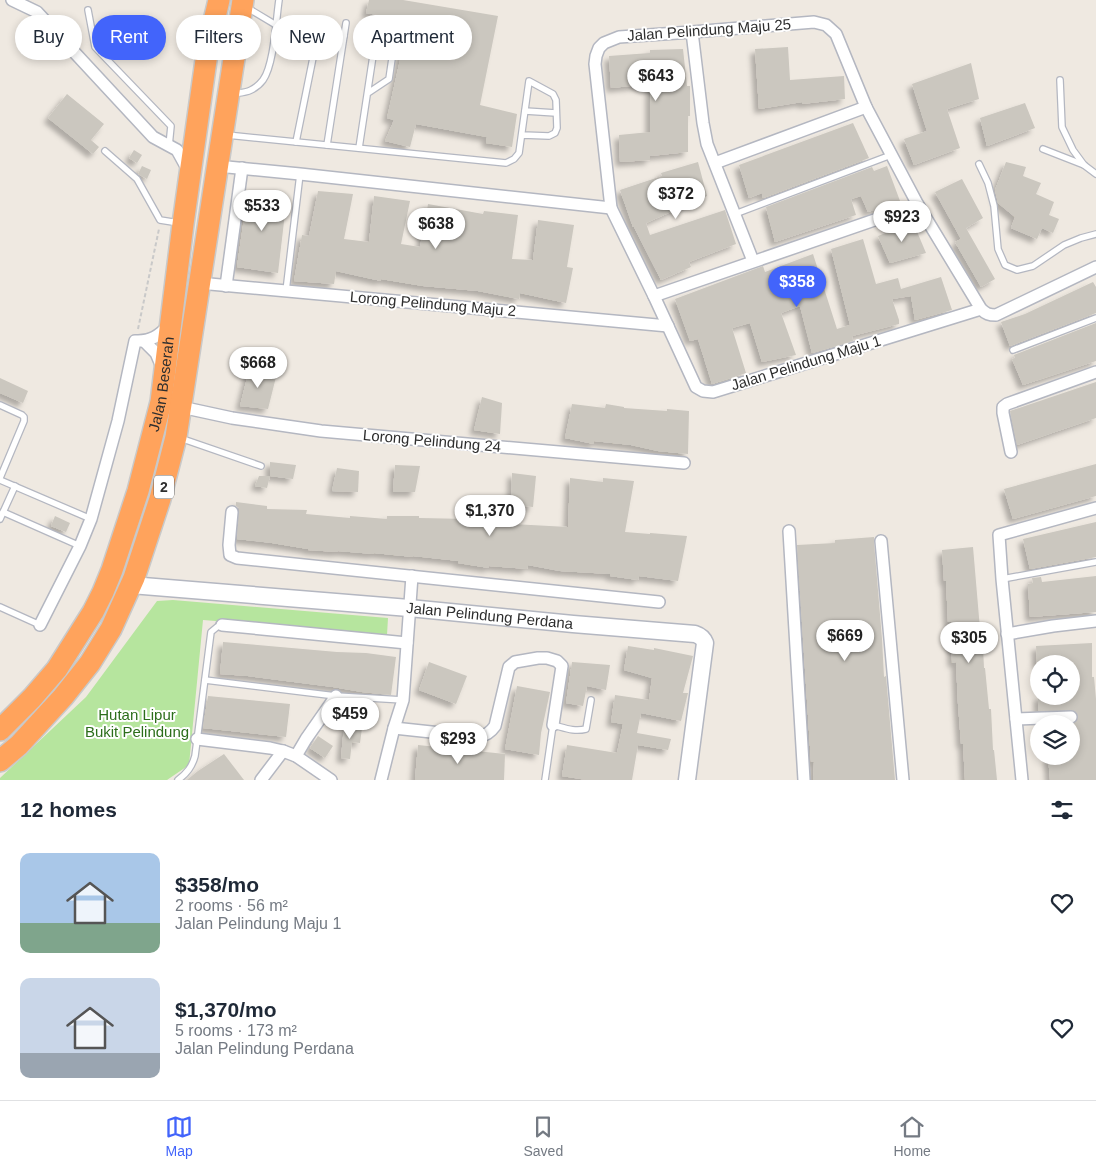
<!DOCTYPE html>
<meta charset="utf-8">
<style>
:root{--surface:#fff;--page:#f6f6f7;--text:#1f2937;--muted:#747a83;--line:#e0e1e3;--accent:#4264fb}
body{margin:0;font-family:Arial,sans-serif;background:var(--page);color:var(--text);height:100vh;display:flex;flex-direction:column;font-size:19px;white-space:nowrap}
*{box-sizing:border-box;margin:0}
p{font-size:16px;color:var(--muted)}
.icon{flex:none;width:28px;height:28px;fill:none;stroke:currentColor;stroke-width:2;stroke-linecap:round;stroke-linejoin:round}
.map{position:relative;height:780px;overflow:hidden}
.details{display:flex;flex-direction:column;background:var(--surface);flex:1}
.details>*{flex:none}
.guide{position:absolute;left:15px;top:15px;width:500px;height:45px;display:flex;gap:10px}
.controls{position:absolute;left:1030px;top:655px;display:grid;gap:10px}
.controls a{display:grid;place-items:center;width:50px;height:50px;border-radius:50%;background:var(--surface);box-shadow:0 2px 8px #0003;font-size:25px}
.price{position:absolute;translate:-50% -42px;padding:0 11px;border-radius:18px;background:#fff;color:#222;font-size:16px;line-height:32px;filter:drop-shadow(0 1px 2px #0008)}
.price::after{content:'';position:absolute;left:50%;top:30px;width:15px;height:11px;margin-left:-8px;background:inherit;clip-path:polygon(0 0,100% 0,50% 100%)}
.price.active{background:var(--accent);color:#fff}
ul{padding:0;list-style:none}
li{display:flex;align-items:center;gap:15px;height:125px;padding:0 20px}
li span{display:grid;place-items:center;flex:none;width:140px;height:100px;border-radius:10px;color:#555}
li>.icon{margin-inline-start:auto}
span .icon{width:60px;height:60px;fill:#fffc;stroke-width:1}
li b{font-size:21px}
h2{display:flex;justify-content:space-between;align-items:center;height:60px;padding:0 20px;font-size:21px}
.chip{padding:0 18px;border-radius:22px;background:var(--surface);box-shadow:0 2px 8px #0003;font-size:18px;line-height:45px}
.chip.active{background:var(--accent);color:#fff}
.tab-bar{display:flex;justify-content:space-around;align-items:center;height:70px;border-top:1px solid var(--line);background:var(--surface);font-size:14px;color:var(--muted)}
.tab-bar a{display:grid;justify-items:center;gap:2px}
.tab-bar .active{color:var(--accent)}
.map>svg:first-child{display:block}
.green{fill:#b6e59e}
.building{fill:#cbc7bf;filter:url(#shadow)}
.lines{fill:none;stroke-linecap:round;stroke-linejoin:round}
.lane-casing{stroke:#b4b7c1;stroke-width:8}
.street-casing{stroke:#b4b7c1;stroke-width:14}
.secondary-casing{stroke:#b4b7c1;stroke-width:19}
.highway-casing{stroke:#c9c9c9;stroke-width:24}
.path{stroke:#c9c9c9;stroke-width:2;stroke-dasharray:4 2.5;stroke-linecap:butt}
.lane{stroke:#fff;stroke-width:5.5}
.street{stroke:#fff;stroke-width:11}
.secondary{stroke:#fff;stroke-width:16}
.highway{stroke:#ffa35c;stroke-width:21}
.labels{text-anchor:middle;stroke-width:4;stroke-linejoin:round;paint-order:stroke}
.shield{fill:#fff;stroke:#6d6d6d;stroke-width:1}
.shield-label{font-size:14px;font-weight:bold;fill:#2e2e2e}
.street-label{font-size:15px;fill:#2e2e2e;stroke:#fff}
.park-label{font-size:15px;fill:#2c6e1b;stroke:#fff}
</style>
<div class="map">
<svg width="1096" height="780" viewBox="0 0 1096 780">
<defs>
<filter id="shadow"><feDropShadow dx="-4.5" dy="4.5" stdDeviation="2.5" flood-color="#0004"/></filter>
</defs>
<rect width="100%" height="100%" fill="#efe9e1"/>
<path class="green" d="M 173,600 L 388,618 L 387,635 L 203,620 L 189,765 L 167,780 L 0,780 L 0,778 L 86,697 L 157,601 Z"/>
<g class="building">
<path d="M 369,0 L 403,0 L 498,16 L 480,105 L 517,114 L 512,147 L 486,143 L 487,137 L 416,124 L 410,147 L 385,141 L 394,120 L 387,118 L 409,20 L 366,13 Z"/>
<path d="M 788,47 L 790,80 L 844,76 L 845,99 L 802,104 L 802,102 L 759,109 L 755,49 Z"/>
<path d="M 683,49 L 687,86 L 690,86 L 690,116 L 688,116 L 688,152 L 650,156 L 650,160 L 620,162 L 619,135 L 650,132 L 650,84 L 611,88 L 609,56 L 650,53 L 650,50 Z"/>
<path d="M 971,63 L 979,99 L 947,109 L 960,148 L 914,165 L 904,139 L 927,131 L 912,84 Z"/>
<path d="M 67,94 L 104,124 L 91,140 L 99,147 L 93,154 L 48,118 Z"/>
<path d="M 1025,103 L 1035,128 L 987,146 L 980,118 Z"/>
<path d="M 853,123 L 869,158 L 763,198 L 762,193 L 749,198 L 739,165 Z"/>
<path d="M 134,150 L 142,155 L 137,163 L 129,158 Z"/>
<path d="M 698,162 L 707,196 L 646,223 L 650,235 L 725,210 L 736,244 L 689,262 L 691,267 L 661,280 L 634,227 L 633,227 L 620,190 L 662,176 L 661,173 Z"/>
<path d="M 1006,162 L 1026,167 L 1023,176 L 1041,183 L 1036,194 L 1054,202 L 1049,215 L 1059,219 L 1053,233 L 1042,228 L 1037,239 L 1011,228 L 1015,217 L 998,203 L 995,190 Z"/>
<path d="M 142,166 L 151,170 L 147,179 L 138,174 Z"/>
<path d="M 887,166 L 900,201 L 868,212 L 861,196 L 851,199 L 856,215 L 775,242 L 766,207 L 872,167 L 874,171 Z"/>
<path d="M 962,179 L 983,218 L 966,228 L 995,279 L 981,287 L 955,242 L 961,239 L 935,192 Z"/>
<path d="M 248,191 L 287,196 L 278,273 L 237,267 Z"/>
<path d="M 318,191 L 353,194 L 344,239 L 369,242 L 374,196 L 410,201 L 401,244 L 420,247 L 428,204 L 483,214 L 484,211 L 518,215 L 512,259 L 533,260 L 538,220 L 574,225 L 567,267 L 573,268 L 566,303 L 520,293 L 519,299 L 478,291 L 423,286 L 381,279 L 381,281 L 336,271 L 334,284 L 294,281 L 302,235 L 309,236 Z"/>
<path d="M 913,222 L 926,253 L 890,263 L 878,236 Z"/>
<path d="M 863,239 L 876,284 L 898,278 L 901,289 L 941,277 L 952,310 L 915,320 L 911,296 L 892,299 L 899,320 L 899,324 L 852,336 L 853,341 L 812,353 L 800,306 L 781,313 L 796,355 L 762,362 L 750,323 L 732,328 L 746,373 L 712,384 L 698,339 L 690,341 L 675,299 L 763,266 L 765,272 L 813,254 L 837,329 L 850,325 L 831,249 Z"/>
<path d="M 1093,282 L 1096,287 L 1096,313 L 1010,346 L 1001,322 L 1025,314 Z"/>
<path d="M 1096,323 L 1096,361 L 1023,385 L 1012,359 L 1015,358 L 1014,355 Z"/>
<path d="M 249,370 L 277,373 L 268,409 L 240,406 Z"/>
<path d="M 0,378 L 28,391 L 23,403 L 0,393 Z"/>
<path d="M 1096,382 L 1096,418 L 1017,445 L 1010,411 Z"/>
<path d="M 482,397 L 502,403 L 500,434 L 474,430 Z"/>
<path d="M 572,404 L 605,408 L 606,404 L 624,407 L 624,408 L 667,411 L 667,409 L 689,411 L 688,454 L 658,451 L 631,445 L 594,441 L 594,444 L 565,438 Z"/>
<path d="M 270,462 L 296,465 L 293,479 L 270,476 Z"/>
<path d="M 1096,464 L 1096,496 L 1013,519 L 1004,489 Z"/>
<path d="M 395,465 L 420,466 L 415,492 L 393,492 Z"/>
<path d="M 337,468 L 359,471 L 358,492 L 332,491 Z"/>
<path d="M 512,473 L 536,476 L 533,507 L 511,505 Z"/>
<path d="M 259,476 L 270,476 L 267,488 L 255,486 Z"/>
<path d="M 570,478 L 603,482 L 603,478 L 634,481 L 625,532 L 650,534 L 650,533 L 687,536 L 678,581 L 639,576 L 638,580 L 610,576 L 610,574 L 560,571 L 528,565 L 527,569 L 489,566 L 489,568 L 458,563 L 459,561 L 413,556 L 413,557 L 374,553 L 374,554 L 338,551 L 338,552 L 308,550 L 308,549 L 272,543 L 237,539 L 239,513 L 239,508 L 236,506 L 236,502 L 267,506 L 267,509 L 307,510 L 306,514 L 350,518 L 350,516 L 387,519 L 387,516 L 419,516 L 419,518 L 470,519 L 496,521 L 495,523 L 568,527 Z"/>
<path d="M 55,516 L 70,523 L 66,532 L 51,526 Z"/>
<path d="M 1096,522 L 1096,557 L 1030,569 L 1023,539 Z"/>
<path d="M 874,537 L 874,542 L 882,639 L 884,677 L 886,676 L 895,780 L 813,780 L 814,762 L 811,762 L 797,545 L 835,543 L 835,540 Z"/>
<path d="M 973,547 L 980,629 L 982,628 L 984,668 L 985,668 L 989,709 L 991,709 L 993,750 L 994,750 L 997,780 L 965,780 L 963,744 L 961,744 L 958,704 L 956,662 L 952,663 L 951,622 L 948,622 L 946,581 L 944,581 L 942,550 Z"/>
<path d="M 1096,576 L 1096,612 L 1030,617 L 1028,584 L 1033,583 L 1032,578 L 1041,577 L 1042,582 Z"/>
<path d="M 223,642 L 337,652 L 366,653 L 396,657 L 391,695 L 362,692 L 333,687 L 248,676 L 220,674 Z"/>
<path d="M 1092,643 L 1092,677 L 1094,677 L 1096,699 L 1096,780 L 1050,780 L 1048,756 L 1071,756 L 1071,724 L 1077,721 L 1078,716 L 1077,713 L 1071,710 L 1038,711 L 1038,696 L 1071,696 L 1071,664 L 1037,664 L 1036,646 Z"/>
<path d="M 628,646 L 654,650 L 654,648 L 693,656 L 683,693 L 688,693 L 681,721 L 641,713 L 637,733 L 671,739 L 668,750 L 638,745 L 632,780 L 587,780 L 562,776 L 567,745 L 617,753 L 623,724 L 611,722 L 615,695 L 649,700 L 652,678 L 624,670 Z"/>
<path d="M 429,662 L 467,676 L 456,704 L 419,690 Z"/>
<path d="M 572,662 L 610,665 L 606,690 L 587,686 L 583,706 L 566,703 Z"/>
<path d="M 517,686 L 550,692 L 541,733 L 539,755 L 505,749 Z"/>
<path d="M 208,696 L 290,704 L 286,737 L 203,728 Z"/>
<path d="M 344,726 L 362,728 L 360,743 L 352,742 L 350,759 L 341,758 Z"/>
<path d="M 318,736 L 333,746 L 325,758 L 310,748 Z"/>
<path d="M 418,745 L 505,754 L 504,780 L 415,780 Z"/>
<path d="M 224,754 L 244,780 L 187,780 L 198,771 Z"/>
</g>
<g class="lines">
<g class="lane-casing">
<g id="lane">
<path d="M 246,7 L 276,25"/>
<path d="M 88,10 L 95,47 L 171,126 L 169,146"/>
<path d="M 1060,80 L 1062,127 L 1073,150 L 1084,165 L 1096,174"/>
<path d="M 232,94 C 238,93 245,93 251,90 C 255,88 260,84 263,80 C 274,65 276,20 279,0"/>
<path d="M 525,111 L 556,113"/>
<path d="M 227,135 L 506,163 L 514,159 L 519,153 L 529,81 L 553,94 L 556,100 L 557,128 L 555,133 L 549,136 L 522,135"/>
<path d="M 296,142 L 317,38 C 322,29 335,34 344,36"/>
<path d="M 327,145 L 346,23"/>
<path d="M 359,148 L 376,36 L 395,38 L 389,79 L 368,93"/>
<path d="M 1043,149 L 1084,165"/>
<path d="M 105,151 L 137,179 L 160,220 L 179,223"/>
<path d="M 979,164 L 988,183 L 994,206 L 998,249 L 1005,265 L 1017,270 L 1033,266 L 1064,245 L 1081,238 L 1096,234"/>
<path d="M 735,214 L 891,155"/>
<path d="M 286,291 L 300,174"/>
<path d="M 1013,350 L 1096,318"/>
<path d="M 0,405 L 22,415 L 24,417 L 24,421 L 0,478"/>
<path d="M 180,438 L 261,466"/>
<path d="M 0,480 L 91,519"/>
<path d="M 3,512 L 80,546"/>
<path d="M 0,519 L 15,486"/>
<path d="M 1002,579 L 1096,562"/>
<path d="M 0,607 L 40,625"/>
<path d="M 205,680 L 336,696 L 403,700"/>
<path d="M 178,780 C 187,773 192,767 195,756 L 211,632 L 217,627 L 222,625"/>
<path d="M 545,780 L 553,725 C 565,728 574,732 586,729 L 591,700"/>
</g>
</g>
<g class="street-casing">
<g id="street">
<path d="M 12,0 L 37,12 L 153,137 L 177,150 L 188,170"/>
<path d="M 692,32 L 703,123 L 707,144 L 753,261"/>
<path d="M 715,163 L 866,107"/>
<path d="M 217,166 L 300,174 L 611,208"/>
<path d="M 199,283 L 668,326"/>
<path d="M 226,286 L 242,168"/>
<path d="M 654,296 L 918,205"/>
<path d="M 981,309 L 713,392 L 703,391 L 696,387 L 654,296 L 611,208 L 595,64 L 596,56 L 599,48 L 604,43 L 619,37 L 692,32 L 814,22 L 826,25 L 836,34 L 866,107 L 918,205 L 981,309 C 986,314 989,315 996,315 L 1096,267"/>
<path d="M 145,342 L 156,353 L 162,367"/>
<path d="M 181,407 L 232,418 L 321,431 L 684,463"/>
<path d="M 1011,452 L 1003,413 L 1003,407 L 1007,404 L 1096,372"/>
<path d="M 232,512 L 229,545 L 230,555 L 237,558 L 659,602"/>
<path d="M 789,531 L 804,780"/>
<path d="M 881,541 L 903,780"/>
<path d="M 40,625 L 80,546 L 91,519 L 118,421 L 135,341 C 150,342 159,336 169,325"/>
<path d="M 222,625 L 407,643"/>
<path d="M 1007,634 L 1053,626 L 1096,621"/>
<path d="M 1016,719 L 1071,717"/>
<path d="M 394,728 L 478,737 C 486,735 490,733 495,726 L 509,667 L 515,662 L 538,658 L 547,658 L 557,661 L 562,666 L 553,725"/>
<path d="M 197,739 L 270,748 L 283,751 L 296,756 L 331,780"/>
<path d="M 296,756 L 306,739 L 336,696"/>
<path d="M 261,780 L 283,751"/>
<path d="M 381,780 L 394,728 L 403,700 L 412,576"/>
<path d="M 1022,780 L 1002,579 L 999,535 L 1096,508"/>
</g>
</g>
<g class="secondary-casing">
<g id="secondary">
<path id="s1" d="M 131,585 L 409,608 L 573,624 L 695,634 C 701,636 703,638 705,643 L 687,780"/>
</g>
</g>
<g class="highway-casing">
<g id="highway">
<path id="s2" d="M 0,730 L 32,698 L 57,669 L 93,612 L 103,592 L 112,570 L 138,491 L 161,402 L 183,224 L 208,46 L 219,0"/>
<path d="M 0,761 L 19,745 L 63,697 L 90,663 L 111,629 L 134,578 L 160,499 L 176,437 L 243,0"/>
</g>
</g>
<path class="path" d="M 138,329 L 159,229"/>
<use href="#lane" class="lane"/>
<use href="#street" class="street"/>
<use href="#secondary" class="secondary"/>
<use href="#highway" class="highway"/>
</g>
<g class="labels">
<rect class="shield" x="154" y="475.5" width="20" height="23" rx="4"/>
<g class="shield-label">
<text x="164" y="492">2</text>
</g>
<g class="street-label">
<text transform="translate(709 30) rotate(-4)" y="5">Jalan Pelindung Maju 25</text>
<text transform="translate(433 304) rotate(5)" y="5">Lorong Pelindung Maju 2</text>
<text transform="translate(806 363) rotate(-17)" y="5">Jalan Pelindung Maju 1</text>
<text dy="5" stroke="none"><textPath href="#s2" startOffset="390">Jalan Beserah</textPath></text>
<text transform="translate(432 441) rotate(5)" y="5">Lorong Pelindung 24</text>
<text dy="5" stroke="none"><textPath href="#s1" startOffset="360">Jalan Pelindung Perdana</textPath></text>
</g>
<g class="park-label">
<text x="137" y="720">Hutan Lipur<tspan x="137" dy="17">Bukit Pelindung</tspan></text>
</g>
</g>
</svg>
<div class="controls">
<a><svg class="icon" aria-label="locate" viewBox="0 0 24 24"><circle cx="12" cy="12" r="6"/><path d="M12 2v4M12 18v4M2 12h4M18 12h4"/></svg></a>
<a><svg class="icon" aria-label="layers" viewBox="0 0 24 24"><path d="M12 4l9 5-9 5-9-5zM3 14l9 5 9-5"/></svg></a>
</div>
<b class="price" style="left:656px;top:102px">$643</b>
<b class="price" style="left:676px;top:220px">$372</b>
<b class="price" style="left:262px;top:232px">$533</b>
<b class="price" style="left:902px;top:243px">$923</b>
<b class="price" style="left:436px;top:250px">$638</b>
<b class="price active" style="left:797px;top:308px">$358</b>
<b class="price" style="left:258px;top:389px">$668</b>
<b class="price" style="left:490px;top:537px">$1,370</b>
<b class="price" style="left:845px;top:662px">$669</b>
<b class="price" style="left:969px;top:664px">$305</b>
<b class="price" style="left:350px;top:740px">$459</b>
<b class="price" style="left:458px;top:765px">$293</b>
<div class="guide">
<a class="chip">Buy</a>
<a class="chip active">Rent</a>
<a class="chip">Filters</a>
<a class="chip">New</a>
<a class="chip">Apartment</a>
</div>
</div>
<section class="details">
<h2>12 homes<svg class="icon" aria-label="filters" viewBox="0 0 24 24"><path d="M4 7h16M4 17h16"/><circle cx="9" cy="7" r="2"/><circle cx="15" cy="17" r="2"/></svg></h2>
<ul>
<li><span style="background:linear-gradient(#a9c7e8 70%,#7fa58c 0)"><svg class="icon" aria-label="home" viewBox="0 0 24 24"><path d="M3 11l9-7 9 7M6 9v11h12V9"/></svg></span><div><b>$358/mo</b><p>2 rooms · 56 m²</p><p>Jalan Pelindung Maju 1</p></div><svg class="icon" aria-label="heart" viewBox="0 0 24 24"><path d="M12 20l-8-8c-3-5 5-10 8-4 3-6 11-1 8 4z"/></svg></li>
<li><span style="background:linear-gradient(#c9d6e8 75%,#9aa5b1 0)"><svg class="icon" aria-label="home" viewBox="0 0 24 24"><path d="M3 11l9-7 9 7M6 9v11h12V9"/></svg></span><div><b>$1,370/mo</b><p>5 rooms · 173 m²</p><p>Jalan Pelindung Perdana</p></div><svg class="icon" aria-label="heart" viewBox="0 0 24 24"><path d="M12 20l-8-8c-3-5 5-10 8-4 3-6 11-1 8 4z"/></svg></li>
</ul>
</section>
<nav class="tab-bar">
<a class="active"><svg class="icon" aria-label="map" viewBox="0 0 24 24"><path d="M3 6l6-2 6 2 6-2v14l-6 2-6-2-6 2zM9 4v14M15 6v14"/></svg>Map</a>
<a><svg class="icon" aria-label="saved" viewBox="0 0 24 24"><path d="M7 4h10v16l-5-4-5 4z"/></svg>Saved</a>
<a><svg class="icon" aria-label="home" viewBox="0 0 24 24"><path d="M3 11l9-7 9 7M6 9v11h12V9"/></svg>Home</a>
</nav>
